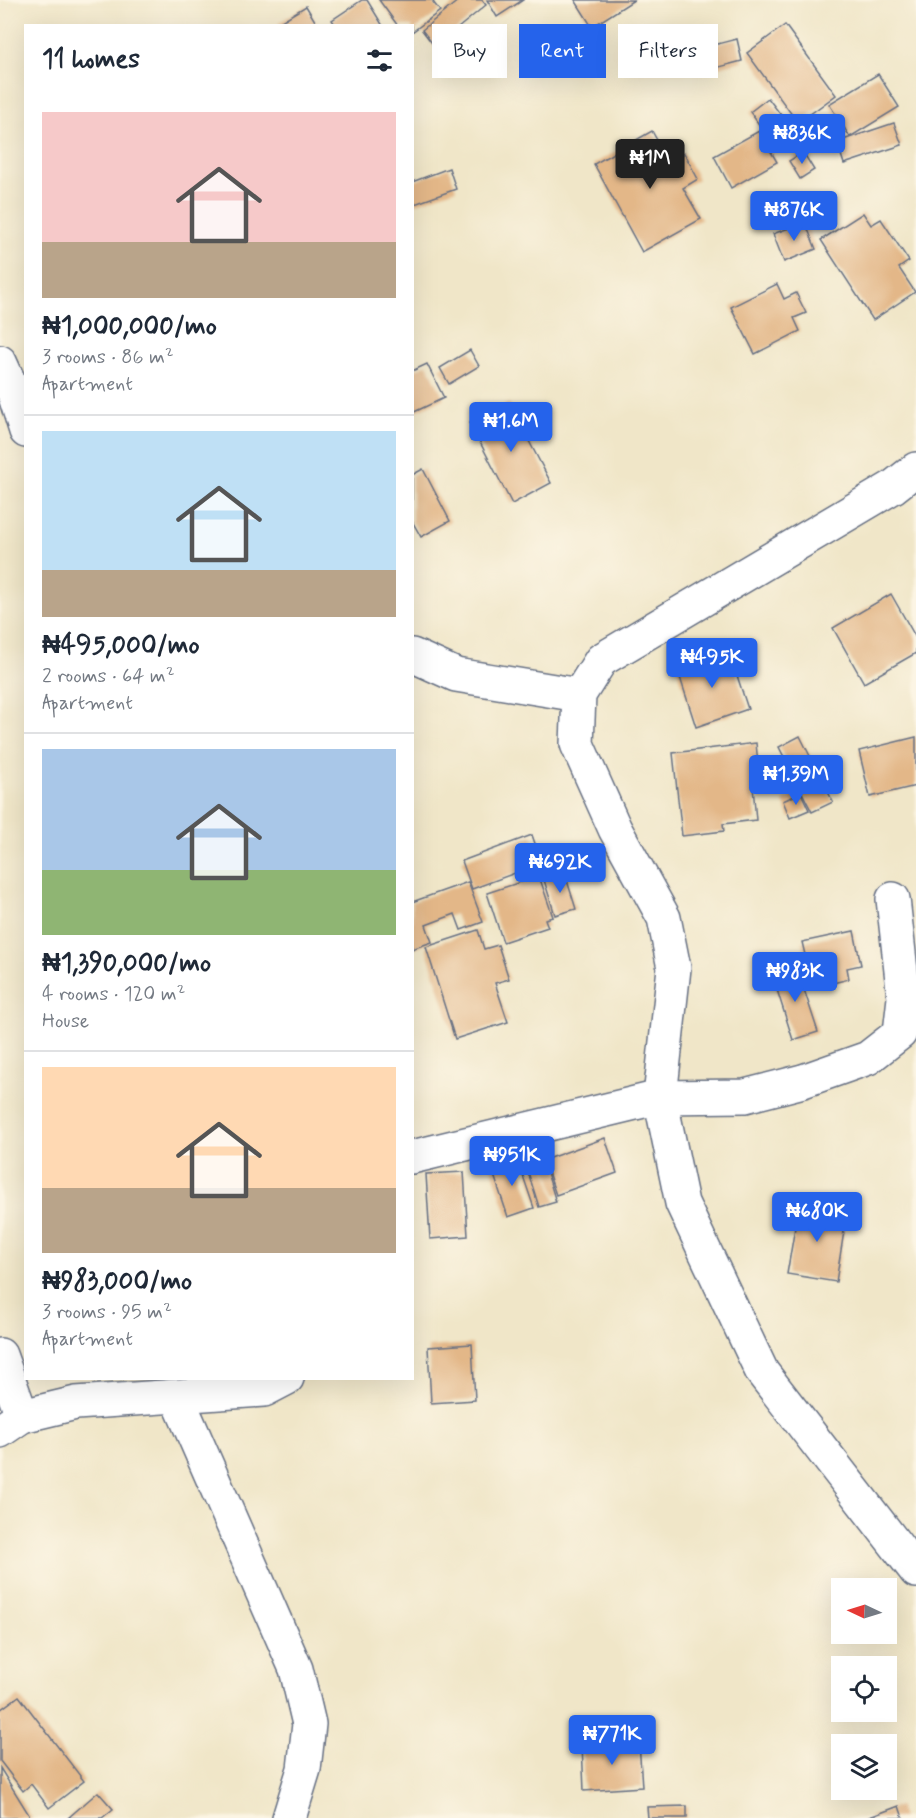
<!DOCTYPE html>
<meta charset="utf-8">
<style>
:root{--surface:#fff;--page:#f2f2f3;--text:#1f2937;--muted:#747a83;--line:#e0e1e3;--accent:#2563eb}
body{margin:0;font-family:Mynerve,sans-serif;background:var(--page);color:var(--text);height:100vh;display:flex;flex-direction:column;font-size:22px;white-space:nowrap}
*{box-sizing:border-box;margin:0}
p{font-size:20px;color:var(--muted)}
.icon{flex:none;width:33px;height:33px;fill:none;stroke:currentColor;stroke-width:2;stroke-linecap:round;stroke-linejoin:round}
.map{position:relative;flex:1;overflow:hidden}
.details{position:absolute;left:24px;top:24px;width:390px;height:1356px;display:flex;flex-direction:column;background:var(--surface);border-radius:0px;box-shadow:0 6px 24px #0002}
.details>*{flex:none}
.banner{position:absolute;left:432px;top:24px;width:393px;height:54px;display:flex;gap:12px}
.needle{width:39px;rotate:274deg}
.tools{position:absolute;left:831px;top:1578px;display:grid;gap:12px}
.tools a{display:grid;place-items:center;width:66px;height:66px;border-radius:0px;background:var(--surface);box-shadow:0 6px 24px #0002;font-size:30px}
.price{position:absolute;translate:-50% -51px;padding:0 14px;border-radius:6px;background:var(--accent);color:#fff;font-size:20px;line-height:39px;filter:drop-shadow(0 2px 3px #0008)}
.price::after{content:'';position:absolute;left:50%;top:36px;width:18px;height:14px;margin-left:-9px;background:inherit;clip-path:polygon(0 0,100% 0,50% 100%)}
.price.current{background:#222;color:#fff}
ul{padding:0;list-style:none}
li{display:grid;align-content:center;gap:12px;height:318px;padding:0 18px}
li+li{border-top:2px solid var(--line)}
li span{display:grid;place-items:center;height:186px;border-radius:0px;color:#555}
li>.icon{margin-inline-start:auto}
span .icon{width:108px;height:108px;fill:#fffc;stroke-width:1}
li b{font-size:26px}
h2{display:flex;justify-content:space-between;align-items:center;height:72px;padding:0 18px;font-size:26px}
.tag{padding:0 21px;border-radius:0px;background:var(--surface);box-shadow:0 6px 24px #0002;font-size:21px;line-height:54px}
.tag.current{background:var(--accent);color:#fff}
.map>svg:first-child{display:block}
.building{fill:#e3b788}
.lines{fill:none;stroke-linecap:round;stroke-linejoin:round}
.minor-casing{stroke:#666f83;stroke-width:36}
.minor{stroke:#fff;stroke-width:33}
</style>
<div class="map">
<svg width="916" height="1818" viewBox="0 0 916 1818">
<rect width="100%" height="100%" fill="#fcf5e5"/>
<filter id="ink" filterUnits="userSpaceOnUse"><feTurbulence type="fractalNoise" baseFrequency=".0167" numOctaves="2"/><feDisplacementMap in="SourceGraphic" scale="12" xChannelSelector="R" yChannelSelector="G"/><feConvolveMatrix kernelMatrix="1 2 1 2 8 2 1 2 1" color-interpolation-filters="sRGB"/></filter>
<filter id="wash" filterUnits="userSpaceOnUse"><feTurbulence type="fractalNoise" baseFrequency=".008" numOctaves="4" result="noise"/><feDisplacementMap in="SourceGraphic" scale="24" xChannelSelector="R" yChannelSelector="G"/><feGaussianBlur stdDeviation="1.35" result="paint"/><feColorMatrix in="noise" values="0 0 0 0 0 0 0 0 0 0 0 0 0 0 0 0 0 1.4 0 .05"/><feComposite in="paint" operator="in"/></filter>
<g filter="url(#wash)">
<rect width="100%" height="100%" fill="#f0e6c8"/>
<g id="blocks">
<g class="building">
<path d="M 362,0 L 367,0 L 383,26 L 336,26 L 332,20 Z"/>
<path d="M 379,0 L 435,0 L 433,2 L 440,11 L 412,32 L 412,26 L 398,26 Z"/>
<path d="M 459,0 L 482,0 L 486,5 L 435,47 L 422,30 Z"/>
<path d="M 487,0 L 523,0 L 497,17 Z"/>
<path d="M 575,0 L 634,0 L 592,27 Z"/>
<path d="M 306,6 L 318,26 L 280,26 L 278,23 Z"/>
<path d="M 785,25 L 836,95 L 798,123 L 747,53 Z"/>
<path d="M 737,39 L 742,61 L 715,68 L 710,46 Z"/>
<path d="M 878,74 L 899,107 L 850,137 L 829,104 Z"/>
<path d="M 768,98 L 787,123 L 768,137 L 750,112 Z"/>
<path d="M 894,123 L 902,145 L 844,164 L 837,142 Z"/>
<path d="M 652,131 L 669,162 L 684,153 L 698,179 L 683,188 L 701,219 L 642,252 L 594,164 Z"/>
<path d="M 759,131 L 777,162 L 731,188 L 714,156 Z"/>
<path d="M 803,152 L 814,170 L 800,179 L 789,161 Z"/>
<path d="M 449,168 L 456,189 L 412,205 L 412,182 Z"/>
<path d="M 863,213 L 871,225 L 881,219 L 909,261 L 899,268 L 915,292 L 873,320 L 821,240 Z"/>
<path d="M 805,222 L 816,249 L 784,262 L 773,234 Z"/>
<path d="M 777,284 L 784,299 L 796,293 L 806,313 L 794,318 L 800,331 L 755,354 L 731,307 Z"/>
<path d="M 470,350 L 479,366 L 449,384 L 440,368 Z"/>
<path d="M 427,364 L 444,398 L 412,413 L 412,371 Z"/>
<path d="M 509,403 L 551,483 L 512,504 L 470,423 Z"/>
<path d="M 423,469 L 450,521 L 421,537 L 412,521 L 412,475 Z"/>
<path d="M 891,594 L 916,638 L 916,653 L 864,683 L 833,628 Z"/>
<path d="M 729,651 L 748,709 L 696,727 L 677,668 Z"/>
<path d="M 800,736 L 833,802 L 812,812 L 779,747 Z"/>
<path d="M 916,737 L 916,786 L 870,797 L 859,751 Z"/>
<path d="M 756,743 L 759,775 L 752,776 L 756,820 L 723,824 L 724,831 L 682,836 L 673,753 Z"/>
<path d="M 801,793 L 809,810 L 790,818 L 783,801 Z"/>
<path d="M 532,835 L 542,863 L 472,889 L 462,861 Z"/>
<path d="M 565,874 L 576,909 L 555,915 L 544,880 Z"/>
<path d="M 539,876 L 553,917 L 545,919 L 548,927 L 503,942 L 487,893 Z"/>
<path d="M 468,882 L 483,922 L 461,930 L 455,914 L 426,925 L 432,942 L 412,949 L 412,902 Z"/>
<path d="M 478,930 L 484,949 L 498,945 L 509,979 L 495,983 L 508,1022 L 455,1039 L 426,947 Z"/>
<path d="M 854,931 L 861,965 L 847,968 L 849,979 L 825,985 L 823,974 L 810,976 L 802,942 Z"/>
<path d="M 796,965 L 818,1032 L 793,1040 L 772,974 Z"/>
<path d="M 605,1138 L 617,1173 L 556,1195 L 544,1160 Z"/>
<path d="M 517,1158 L 534,1208 L 508,1217 L 491,1166 Z"/>
<path d="M 545,1166 L 556,1202 L 539,1207 L 528,1172 Z"/>
<path d="M 464,1172 L 468,1236 L 430,1239 L 426,1174 Z"/>
<path d="M 799,1204 L 847,1212 L 836,1282 L 787,1274 Z"/>
<path d="M 472,1344 L 475,1400 L 431,1403 L 428,1347 Z"/>
<path d="M 19,1696 L 84,1781 L 49,1808 L 31,1784 L 23,1791 L 0,1761 L 0,1710 Z"/>
<path d="M 639,1742 L 642,1787 L 584,1791 L 582,1745 Z"/>
<path d="M 0,1768 L 31,1818 L 0,1818 Z"/>
<path d="M 98,1792 L 113,1809 L 102,1818 L 68,1818 Z"/>
<path d="M 687,1806 L 687,1818 L 648,1818 L 647,1807 Z"/>
<path d="M 899,1806 L 903,1818 L 867,1818 Z"/>
</g>
</g>
</g>
<g filter="url(#ink)">
<use href="#blocks" fill-opacity="0" stroke="#666f83" stroke-width="1.5"/>
<g class="lines">
<g class="minor-casing">
<g id="minor">
<path d="M 0,362 L 14,393 L 26,431"/>
<path d="M 916,469 L 893,487 L 601,660 L 579,695 L 577,744 L 615,829 L 664,918 L 674,968 L 660,1097 L 682,1203 L 762,1372 L 916,1571"/>
<path d="M 412,655 L 456,675 L 579,695"/>
<path d="M 412,1157 L 660,1097 L 745,1096 L 803,1081 L 868,1058 L 900,1033 L 904,998 L 893,899"/>
<path d="M 0,1355 L 22,1416"/>
<path d="M 177,1397 L 296,1669 L 309,1724 L 304,1769 L 289,1818"/>
<path d="M 0,1431 L 22,1416 L 76,1403 L 264,1390 L 287,1378"/>
</g>
</g>
<use href="#minor" class="minor"/>
</g>
</g>
</svg>
<div class="tools">
<a><svg class="needle" viewBox="-14 -14 28 28"><path d="M0-13l5 13h-10z" fill="#e53935"/><path d="M0 13l5-13h-10z" fill="#747a83"/></svg></a>
<a><svg class="icon" aria-label="locate" viewBox="0 0 24 24"><circle cx="12" cy="12" r="6"/><path d="M12 2v4M12 18v4M2 12h4M18 12h4"/></svg></a>
<a><svg class="icon" aria-label="layers" viewBox="0 0 24 24"><path d="M12 4l9 5-9 5-9-5zM3 14l9 5 9-5"/></svg></a>
</div>
<b class="price" style="left:802px;top:165px">₦836K</b>
<b class="price current" style="left:650px;top:190px">₦1M</b>
<b class="price" style="left:794px;top:242px">₦876K</b>
<b class="price" style="left:511px;top:453px">₦1.6M</b>
<b class="price" style="left:712px;top:689px">₦495K</b>
<b class="price" style="left:796px;top:806px">₦1.39M</b>
<b class="price" style="left:560px;top:894px">₦692K</b>
<b class="price" style="left:795px;top:1003px">₦983K</b>
<b class="price" style="left:512px;top:1187px">₦951K</b>
<b class="price" style="left:817px;top:1243px">₦680K</b>
<b class="price" style="left:612px;top:1766px">₦771K</b>
<div class="banner">
<a class="tag">Buy</a>
<a class="tag current">Rent</a>
<a class="tag">Filters</a>
</div>
<section class="details">
<h2>11 homes<svg class="icon" aria-label="filters" viewBox="0 0 24 24"><path d="M4 7h16M4 17h16"/><circle cx="9" cy="7" r="2"/><circle cx="15" cy="17" r="2"/></svg></h2>
<ul>
<li><span style="background:linear-gradient(#f6c9c9 70%,#b9a48a 0)"><svg class="icon" aria-label="home" viewBox="0 0 24 24"><path d="M3 11l9-7 9 7M6 9v11h12V9"/></svg></span><div><b>₦1,000,000/mo</b><p>3 rooms · 86 m²</p><p>Apartment</p></div></li>
<li><span style="background:linear-gradient(#bfe0f5 75%,#b9a48a 0)"><svg class="icon" aria-label="home" viewBox="0 0 24 24"><path d="M3 11l9-7 9 7M6 9v11h12V9"/></svg></span><div><b>₦495,000/mo</b><p>2 rooms · 64 m²</p><p>Apartment</p></div></li>
<li><span style="background:linear-gradient(#a9c7e8 65%,#8fb573 0)"><svg class="icon" aria-label="home" viewBox="0 0 24 24"><path d="M3 11l9-7 9 7M6 9v11h12V9"/></svg></span><div><b>₦1,390,000/mo</b><p>4 rooms · 120 m²</p><p>House</p></div></li>
<li><span style="background:linear-gradient(#ffd9b3 65%,#b9a48a 0)"><svg class="icon" aria-label="home" viewBox="0 0 24 24"><path d="M3 11l9-7 9 7M6 9v11h12V9"/></svg></span><div><b>₦983,000/mo</b><p>3 rooms · 95 m²</p><p>Apartment</p></div></li>
</ul>
</section>
</div>
